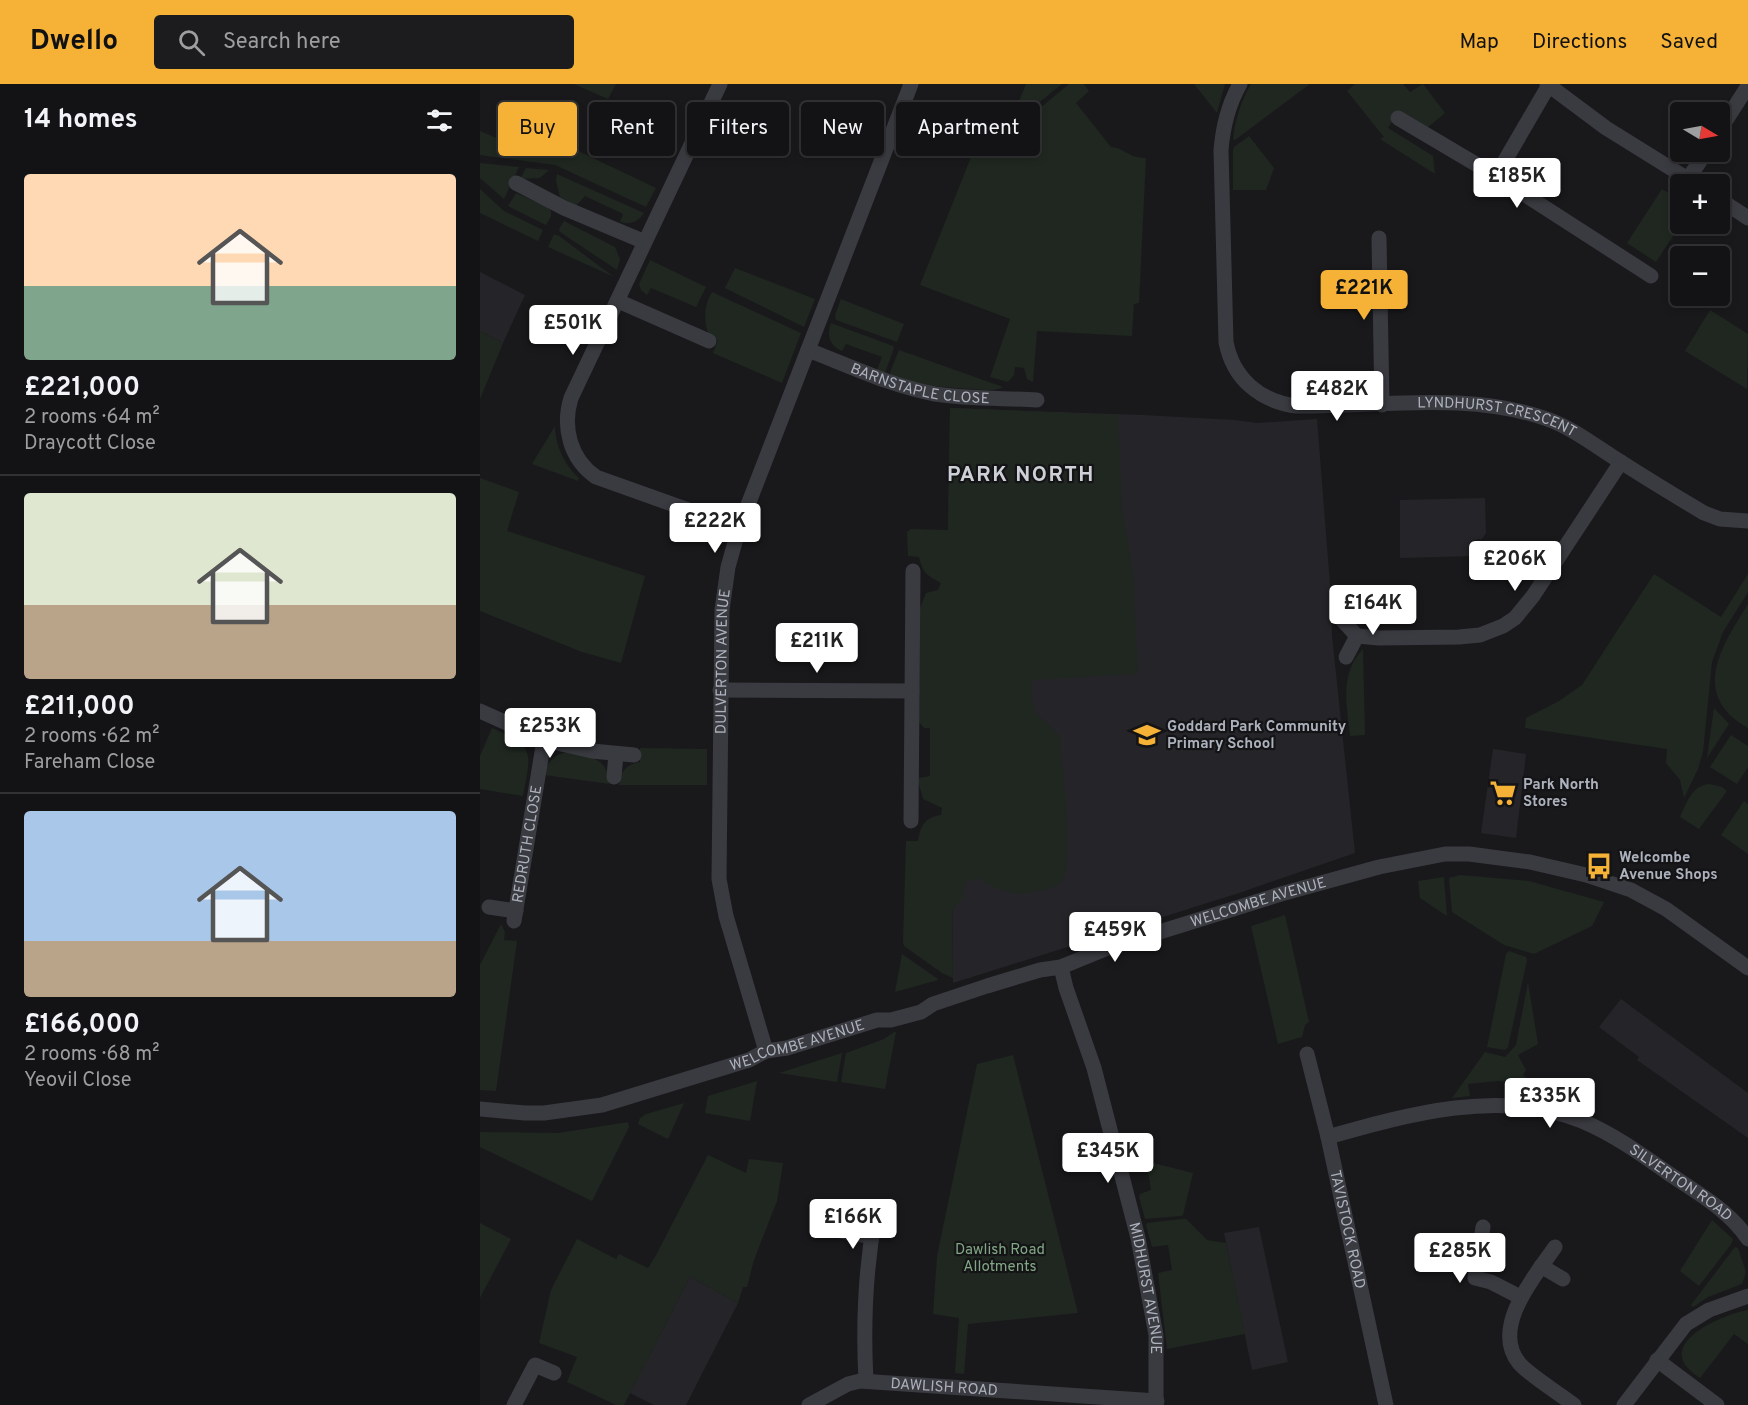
<!DOCTYPE html>
<meta charset="utf-8">
<style>
:root{--surface:#131315;--page:#1c1c1e;--text:#f1f3f6;--muted:#9d9ea0;--line:#323234;--accent:#f6b237}
body{margin:0;font-family:Overpass,sans-serif;background:var(--page);color:var(--text);height:100vh;display:flex;flex-direction:column;font-size:22px;white-space:nowrap}
*{box-sizing:border-box;margin:0}
p{font-size:20px;color:var(--muted)}
.icon{flex:none;width:33px;height:33px;fill:none;stroke:currentColor;stroke-width:2;stroke-linecap:round;stroke-linejoin:round}
.map{position:relative;flex:1;overflow:hidden}
.panel{display:flex;flex-direction:column;background:var(--surface);width:480px}
.panel>*{flex:none}
.guide{position:absolute;left:18px;top:18px;width:570px;height:54px;display:flex;gap:12px}
.needle{width:39px;rotate:100deg}
.buttons{position:absolute;left:1190px;top:18px;display:grid;gap:12px}
.buttons a{display:grid;place-items:center;width:60px;height:60px;border-radius:6px;background:var(--surface);box-shadow:0 3px 9px #0003,0 0 0 2px var(--line);font-size:30px}
.price{position:absolute;translate:-50% -51px;padding:0 14px;border-radius:6px;background:#fff;color:#222;font-size:20px;line-height:39px;filter:drop-shadow(0 2px 3px #0008)}
.price::after{content:'';position:absolute;left:50%;top:36px;width:18px;height:14px;margin-left:-9px;background:inherit;clip-path:polygon(0 0,100% 0,50% 100%)}
.price.selected{background:var(--accent);color:#111}
ul{padding:0;list-style:none}
li{display:grid;align-content:center;gap:12px;height:318px;padding:0 24px}
li+li{border-top:2px solid var(--line)}
li span{display:grid;place-items:center;height:186px;border-radius:6px;color:#555}
li>.icon{margin-inline-start:auto}
span .icon{width:108px;height:108px;fill:#fffc;stroke-width:1}
li b{font-size:26px}
h2{display:flex;justify-content:space-between;align-items:center;height:72px;padding:0 24px;font-size:26px}
.pill{padding:0 21px;border-radius:6px;background:var(--surface);box-shadow:0 3px 9px #0003,0 0 0 2px var(--line);font-size:21px;line-height:54px}
.pill.selected{background:var(--accent);color:#111}
header{display:flex;align-items:center;gap:36px;box-sizing:border-box;height:84px;padding:0 30px;background:var(--accent);color:#111}
header strong{font-size:28px}
nav{display:flex;gap:33px;margin-inline-start:auto;font-size:21px}
.search{width:420px;height:54px;background:var(--page);display:flex;align-items:center;gap:15px;box-sizing:border-box;padding:0 21px;border-radius:6px;color:var(--muted);font-size:22px}
main{display:flex;flex:1;min-height:0}
.map>svg:first-child{display:block}
.built{fill:#252529}
.green{fill:#1f2720}
.lines{fill:none;stroke-linecap:round;stroke-linejoin:round}
.street{stroke:#3a3b41;stroke-width:15}
.labels{text-anchor:middle;stroke-width:4.5;stroke-linejoin:round;paint-order:stroke}
.street-label{font-size:15px;fill:#acb1bc;stroke:#141417}
.poi-label{font-size:15px;font-weight:bold;fill:#acb1bc;stroke:#141417;text-anchor:start}
.park-label{font-size:15px;fill:#82a784;stroke:#141417}
.district-label{font-size:21px;font-weight:bold;letter-spacing:1.5px;fill:#cdd0d7;stroke:#141417}
</style>
<header>
<strong>Dwello</strong>
<div class="search"><svg class="icon" aria-label="search" viewBox="0 0 24 24"><circle cx="10" cy="10" r="6"/><path d="M15 15l6 6"/></svg>Search here</div>
<nav><a>Map</a><a>Directions</a><a>Saved</a></nav>
</header>
<main>
<section class="panel">
<h2>14 homes<svg class="icon" aria-label="filters" viewBox="0 0 24 24"><path d="M4 7h16M4 17h16"/><circle cx="9" cy="7" r="2"/><circle cx="15" cy="17" r="2"/></svg></h2>
<ul>
<li><span style="background:linear-gradient(#ffd9b3 60%,#7fa58c 0)"><svg class="icon" aria-label="home" viewBox="0 0 24 24"><path d="M3 11l9-7 9 7M6 9v11h12V9"/></svg></span><div><b>£221,000</b><p>2 rooms · 64 m²</p><p>Draycott Close</p></div></li>
<li><span style="background:linear-gradient(#dfe7d0 60%,#b9a48a 0)"><svg class="icon" aria-label="home" viewBox="0 0 24 24"><path d="M3 11l9-7 9 7M6 9v11h12V9"/></svg></span><div><b>£211,000</b><p>2 rooms · 62 m²</p><p>Fareham Close</p></div></li>
<li><span style="background:linear-gradient(#a9c7e8 70%,#b9a48a 0)"><svg class="icon" aria-label="home" viewBox="0 0 24 24"><path d="M3 11l9-7 9 7M6 9v11h12V9"/></svg></span><div><b>£166,000</b><p>2 rooms · 68 m²</p><p>Yeovil Close</p></div></li>
</ul>
</section>
<div class="map">
<svg width="1268" height="1321" viewBox="0 0 1268 1321">
<rect width="100%" height="100%" fill="#19191c"/>
<g class="built">
<path d="M 0,188 L 45,211 L 23,259 L 0,247 Z"/>
<path d="M 470,324 L 662,331 L 755,336 L 777,339 L 837,335 L 851,513 L 852,552 L 875,769 L 759,809 L 473,899 L 468,446 Z"/>
<path d="M 1005,414 L 1006,449 L 1002,455 L 993,456 L 994,472 L 920,474 L 920,416 Z"/>
<path d="M 1013,665 L 1046,670 L 1036,754 L 1001,749 Z"/>
<path d="M 1141,915 L 1268,1009 L 1268,1054 L 1157,976 L 1159,973 L 1119,943 Z"/>
<path d="M 779,1143 L 808,1278 L 772,1286 L 744,1149 Z"/>
<path d="M 210,1193 L 258,1219 L 206,1321 L 174,1321 L 150,1309 Z"/>
</g>
<g class="green">
<path d="M 94,0 L 136,0 L 128,15 Z"/>
<path d="M 546,0 L 582,0 L 545,30 L 532,34 Z"/>
<path d="M 589,0 L 604,0 L 609,7 L 596,19 L 631,63 C 646,64 647,74 666,74 L 659,219 L 654,220 L 652,252 L 557,247 L 553,298 L 547,295 L 544,284 L 535,283 L 534,291 L 528,298 L 510,293 L 530,235 L 440,201 L 505,38 L 542,39 Z"/>
<path d="M 714,0 L 745,0 L 737,29 Z"/>
<path d="M 771,0 L 830,0 L 755,56 L 753,55 C 755,36 761,16 771,0 Z"/>
<path d="M 875,0 L 923,0 L 930,8 L 943,0 L 965,29 L 947,44 L 919,27 L 908,44 L 953,72 L 955,90 L 900,55 L 904,53 L 867,7 Z"/>
<path d="M 0,47 L 42,65 L 47,56 L 85,72 L 90,63 L 176,104 L 166,123 L 75,81 L 0,71 Z"/>
<path d="M 769,52 L 794,84 L 786,106 L 753,106 L 753,66 L 754,63 Z"/>
<path d="M 0,79 L 39,83 L 24,115 L 0,94 Z"/>
<path d="M 46,84 L 69,86 L 60,94 L 40,95 Z"/>
<path d="M 77,90 L 164,129 C 158,138 150,141 140,138 L 143,130 L 105,112 L 96,122 L 80,113 L 76,97 Z"/>
<path d="M 0,105 L 24,127 L 63,146 L 58,157 L 0,129 Z"/>
<path d="M 1182,105 L 1200,116 L 1201,140 L 1176,178 L 1147,159 Z"/>
<path d="M 36,109 L 67,123 L 71,127 L 71,132 L 66,141 L 28,122 Z"/>
<path d="M 84,137 L 135,163 L 140,175 L 137,186 L 80,148 L 79,145 Z"/>
<path d="M 74,150 L 79,152 L 134,193 L 68,163 Z"/>
<path d="M 170,176 L 226,203 L 216,223 L 171,204 L 167,211 L 161,206 L 159,200 Z"/>
<path d="M 255,184 L 335,215 L 324,243 L 245,204 Z"/>
<path d="M 232,208 L 321,249 L 302,299 L 233,269 L 238,256 L 229,251 C 223,238 224,221 232,208 Z"/>
<path d="M 361,215 L 424,240 L 417,258 L 356,236 L 355,231 Z"/>
<path d="M 1230,226 L 1268,250 L 1267,305 L 1205,267 Z"/>
<path d="M 351,239 L 413,262 L 414,264 L 405,289 L 397,286 L 402,273 L 366,260 L 362,267 C 350,262 346,252 351,239 Z"/>
<path d="M 0,247 L 23,259 L 0,315 Z"/>
<path d="M 419,266 L 523,303 C 514,308 504,306 494,305 C 464,304 438,301 409,291 Z"/>
<path d="M 470,324 L 638,331 L 642,424 L 653,488 L 658,590 L 551,596 L 553,626 L 580,652 C 581,676 596,785 581,798 C 574,804 563,806 555,808 C 535,813 514,805 498,794 L 485,798 L 483,814 L 472,825 L 473,894 L 462,889 L 424,862 L 423,858 L 426,757 L 438,757 C 441,741 444,734 461,731 L 462,724 L 443,715 L 438,697 L 439,694 L 450,692 L 450,644 L 444,644 L 439,638 L 440,524 L 446,509 L 458,506 L 461,499 C 447,491 443,490 439,473 L 428,472 L 427,448 L 431,445 L 468,446 Z"/>
<path d="M 75,342 C 75,361 85,382 99,394 L 98,397 L 52,380 Z"/>
<path d="M 0,394 L 39,408 L 27,447 L 165,492 L 141,579 L 102,568 L 0,527 Z"/>
<path d="M 1174,490 L 1241,533 L 1268,490 L 1268,508 L 1243,548 L 1232,578 L 1223,668 L 1218,685 L 1204,714 L 1200,696 L 1186,679 L 1187,665 L 1045,644 L 1046,634 L 1079,617 L 1102,601 Z"/>
<path d="M 1268,520 L 1268,644 C 1209,610 1242,562 1268,520 Z"/>
<path d="M 883,565 L 885,651 L 870,652 C 867,620 859,590 883,565 Z"/>
<path d="M 1234,624 L 1249,640 L 1227,674 Z"/>
<path d="M 12,644 C 56,663 51,668 43,712 L 0,705 L 0,672 Z"/>
<path d="M 1251,651 L 1268,662 L 1268,683 L 1257,700 L 1230,683 Z"/>
<path d="M 160,664 L 227,665 L 227,701 L 139,701 C 140,687 147,680 160,678 Z"/>
<path d="M 88,668 C 112,674 126,672 130,700 L 64,691 C 67,677 75,670 88,668 Z"/>
<path d="M 1230,700 L 1242,703 L 1247,707 L 1219,745 L 1200,733 C 1207,718 1212,701 1230,700 Z"/>
<path d="M 1264,717 L 1268,720 L 1268,770 L 1241,751 Z"/>
<path d="M 980,791 L 1049,797 L 1124,818 L 1112,842 L 1054,870 L 1024,861 L 972,828 L 969,794 Z"/>
<path d="M 964,793 L 967,832 L 940,814 L 938,797 Z"/>
<path d="M 805,831 L 829,938 L 825,941 L 822,953 L 798,960 L 771,842 Z"/>
<path d="M 21,840 L 25,848 L 24,856 L 37,857 L 16,1007 L 0,1006 L 0,881 Z"/>
<path d="M 1029,867 L 1046,873 L 1047,876 L 1028,963 L 1025,966 L 1007,963 L 1026,870 Z"/>
<path d="M 422,870 L 458,895 L 458,896 L 415,908 Z"/>
<path d="M 1048,898 L 1058,960 L 1038,971 L 1046,986 L 1043,991 L 1069,1015 L 1067,1018 L 1047,1013 L 1047,1000 L 1017,997 L 988,1000 L 990,1012 L 972,1014 L 1005,968 L 1025,973 L 1036,961 Z"/>
<path d="M 414,948 L 416,948 L 405,1005 L 361,998 L 366,969 L 404,955 Z"/>
<path d="M 362,969 L 357,998 L 299,989 Z"/>
<path d="M 533,971 L 598,1229 L 488,1240 L 484,1290 L 475,1289 L 479,1234 L 453,1230 L 457,1172 L 497,980 Z"/>
<path d="M 277,997 L 270,1037 L 225,1029 L 228,1012 Z"/>
<path d="M 204,1019 L 188,1055 L 158,1040 L 160,1034 L 166,1030 Z"/>
<path d="M 148,1038 L 149,1043 L 112,1117 L 0,1063 L 0,1048 L 78,1049 Z"/>
<path d="M 228,1071 L 266,1089 L 269,1075 L 303,1079 L 297,1117 L 274,1176 L 267,1203 L 263,1203 L 258,1219 L 210,1193 L 144,1321 L 136,1321 L 87,1298 L 97,1273 L 59,1259 L 71,1206 L 97,1155 L 136,1175 L 139,1170 L 168,1184 L 176,1171 Z"/>
<path d="M 669,1078 L 713,1089 L 703,1131 L 701,1132 L 665,1135 L 659,1113 L 660,1110 L 671,1106 L 667,1080 Z"/>
<path d="M 701,1135 L 706,1135 L 727,1156 L 746,1159 L 765,1250 L 687,1265 L 678,1189 L 692,1186 L 688,1161 L 672,1163 L 666,1141 L 667,1139 Z"/>
<path d="M 1232,1136 L 1253,1155 L 1252,1159 L 1219,1202 L 1200,1187 Z"/>
<path d="M 0,1139 L 31,1155 L 0,1214 Z"/>
<path d="M 1255,1163 L 1258,1164 L 1266,1188 L 1262,1200 L 1228,1213 L 1213,1223 L 1211,1221 Z"/>
<path d="M 1268,1226 L 1268,1260 L 1254,1250 L 1220,1294 C 1213,1289 1203,1282 1202,1273 C 1199,1248 1250,1229 1268,1226 Z"/>
</g>
<g class="lines">
<g class="street">
<path d="M 240,0 L 91,314 C 82,343 90,375 116,393 L 259,444"/>
<path id="s1" d="M 760,0 C 748,21 743,42 741,66 L 746,258 C 753,295 780,317 816,322 C 898,323 988,307 1067,335 C 1090,343 1110,358 1130,371 C 1161,391 1192,410 1224,429 L 1240,435 L 1268,437"/>
<path d="M 1067,0 L 1126,44 L 1216,100"/>
<path d="M 918,34 L 1016,92 L 1171,192"/>
<path d="M 1239,47 L 1268,2"/>
<path d="M 1016,92 L 1069,1"/>
<path d="M 1208,95 L 1226,68"/>
<path d="M 36,99 L 84,124 L 165,158"/>
<path d="M 1239,115 L 1268,134"/>
<path d="M 899,154 L 902,321"/>
<path d="M 138,217 L 229,257"/>
<path id="s2" d="M 328,266 C 370,282 411,302 455,310 C 488,315 524,314 557,316"/>
<path d="M 863,537 L 877,552 L 866,573"/>
<path d="M 877,552 L 899,554 L 979,553 L 1000,551 L 1023,542 L 1035,534 L 1053,512 L 1141,378"/>
<path d="M 240,606 L 432,607"/>
<path d="M 0,627 L 64,656 L 112,667 L 154,671"/>
<path d="M 134,693 L 136,670"/>
<path d="M 431,737 L 433,487"/>
<path d="M 9,823 L 36,827"/>
<path id="s3" d="M 34,837 L 64,656"/>
<path id="s4" d="M 581,883 L 586,904 L 614,984 L 658,1154 L 676,1251 L 676,1321"/>
<path id="s5" d="M 286,967 L 246,832 L 239,795 L 242,526 L 248,483 L 259,444 L 431,0"/>
<path id="s6" d="M 827,970 L 848,1053 L 906,1321"/>
<path id="s7" d="M 0,1025 L 45,1029 L 64,1029 L 122,1021 L 233,987 L 269,976 L 286,967 L 307,964 L 397,936 L 411,936 L 441,928 L 453,920 L 507,902 L 560,886 L 581,883 L 625,865 L 801,810 L 899,783 L 965,770 L 989,770 L 1050,778 L 1106,791 L 1151,806 L 1186,825 L 1268,884"/>
<path id="s8" d="M 848,1053 C 929,1030 1021,1004 1102,1037 C 1133,1050 1161,1070 1188,1089 C 1216,1108 1249,1126 1268,1155"/>
<path d="M 1003,1143 L 995,1194 L 1011,1198 L 1040,1213"/>
<path d="M 360,1147 L 392,1153"/>
<path d="M 1075,1163 C 1056,1191 1010,1243 1039,1279 C 1049,1291 1080,1310 1094,1321"/>
<path d="M 1061,1182 L 1083,1195"/>
<path d="M 1177,1276 L 1237,1321"/>
<path d="M 386,1297 C 383,1241 385,1188 395,1133"/>
<path d="M 34,1321 L 55,1281 L 74,1289"/>
<path id="s9" d="M 329,1321 L 368,1300 L 380,1297 L 677,1317"/>
<path d="M 1144,1321 L 1206,1240 L 1229,1226 L 1268,1212"/>
</g>
</g>
<defs>
<g id="school-bare" transform="scale(2.07)"><path d="M0-5L7-2L0 1L-7-2ZM-4 1L0 2.5L4 1V4Q0 6-4 4Z" fill="#f6b237" stroke="#141417" stroke-width="2.5" paint-order="stroke"/></g>
<g id="supermarket-bare" transform="scale(2.07)"><path d="M-6-5.5h2.5l.6 2H6L4.5 2H-2.5L-4.4-4H-6ZM-1.5 3.2a1.3 1.3 0 1 0 .1 0ZM3 3.2a1.3 1.3 0 1 0 .1 0Z" fill="#f6b237" stroke="#141417" stroke-width="2.5" paint-order="stroke"/></g>
<g id="bus-bare" transform="scale(2.07)"><path d="M-5-6H5V4H4V6H2V4H-2V6H-4V4H-5ZM-3.5-4V0h7V-4ZM-3.5 1.2v1.5H-2V1.2ZM2 1.2v1.5H3.5V1.2Z" fill="#f6b237" stroke="#141417" stroke-width="2.5" paint-order="stroke"/></g>
</defs>
<g fill-rule="evenodd">
<use href="#school-bare" x="667" y="651"/>
<use href="#supermarket-bare" x="1023" y="709"/>
<use href="#bus-bare" x="1119" y="782"/>
</g>
<g class="labels">
<g class="street-label">
<text dy="5" stroke="none"><textPath href="#s2" startOffset="118">BARNSTAPLE CLOSE</textPath></text>
<text dy="5" stroke="none"><textPath href="#s1" startOffset="566">LYNDHURST CRESCENT</textPath></text>
<text dy="5" stroke="none"><textPath href="#s5" startOffset="396">DULVERTON AVENUE</textPath></text>
<text dy="5" stroke="none"><textPath href="#s3" startOffset="78">REDRUTH CLOSE</textPath></text>
<text dy="5" stroke="none"><textPath href="#s7" startOffset="812">WELCOMBE AVENUE</textPath></text>
<text dy="5" stroke="none"><textPath href="#s7" startOffset="327">WELCOMBE AVENUE</textPath></text>
<text dy="5" stroke="none"><textPath href="#s8" startOffset="376">SILVERTON ROAD</textPath></text>
<text dy="5" stroke="none"><textPath href="#s6" startOffset="180">TAVISTOCK ROAD</textPath></text>
<text dy="5" stroke="none"><textPath href="#s4" startOffset="333">MIDHURST AVENUE</textPath></text>
<text dy="5" stroke="none"><textPath href="#s9" startOffset="141">DAWLISH ROAD</textPath></text>
</g>
<g class="poi-label">
<text x="687" y="647">Goddard Park Community<tspan x="687" dy="17">Primary School</tspan></text>
<text x="1043" y="705">Park North<tspan x="1043" dy="17">Stores</tspan></text>
<text x="1139" y="778">Welcombe<tspan x="1139" dy="17">Avenue Shops</tspan></text>
</g>
<g class="park-label">
<text x="520" y="1170">Dawlish Road<tspan x="520" dy="17">Allotments</tspan></text>
</g>
<g class="district-label">
<text x="541" y="397">PARK NORTH</text>
</g>
</g>
</svg>
<div class="buttons">
<a><svg class="needle" viewBox="-14 -14 28 28"><path d="M0-13l5 13h-10z" fill="#e53935"/><path d="M0 13l5-13h-10z" fill="#9d9ea0"/></svg></a>
<a>+</a>
<a>−</a>
</div>
<b class="price" style="left:1037px;top:125px">£185K</b>
<b class="price selected" style="left:884px;top:237px">£221K</b>
<b class="price" style="left:93px;top:272px">£501K</b>
<b class="price" style="left:857px;top:338px">£482K</b>
<b class="price" style="left:235px;top:470px">£222K</b>
<b class="price" style="left:1035px;top:508px">£206K</b>
<b class="price" style="left:893px;top:552px">£164K</b>
<b class="price" style="left:337px;top:590px">£211K</b>
<b class="price" style="left:70px;top:675px">£253K</b>
<b class="price" style="left:635px;top:879px">£459K</b>
<b class="price" style="left:1070px;top:1045px">£335K</b>
<b class="price" style="left:628px;top:1100px">£345K</b>
<b class="price" style="left:373px;top:1166px">£166K</b>
<b class="price" style="left:980px;top:1200px">£285K</b>
<div class="guide">
<a class="pill selected">Buy</a>
<a class="pill">Rent</a>
<a class="pill">Filters</a>
<a class="pill">New</a>
<a class="pill">Apartment</a>
</div>
</div>
</main>
